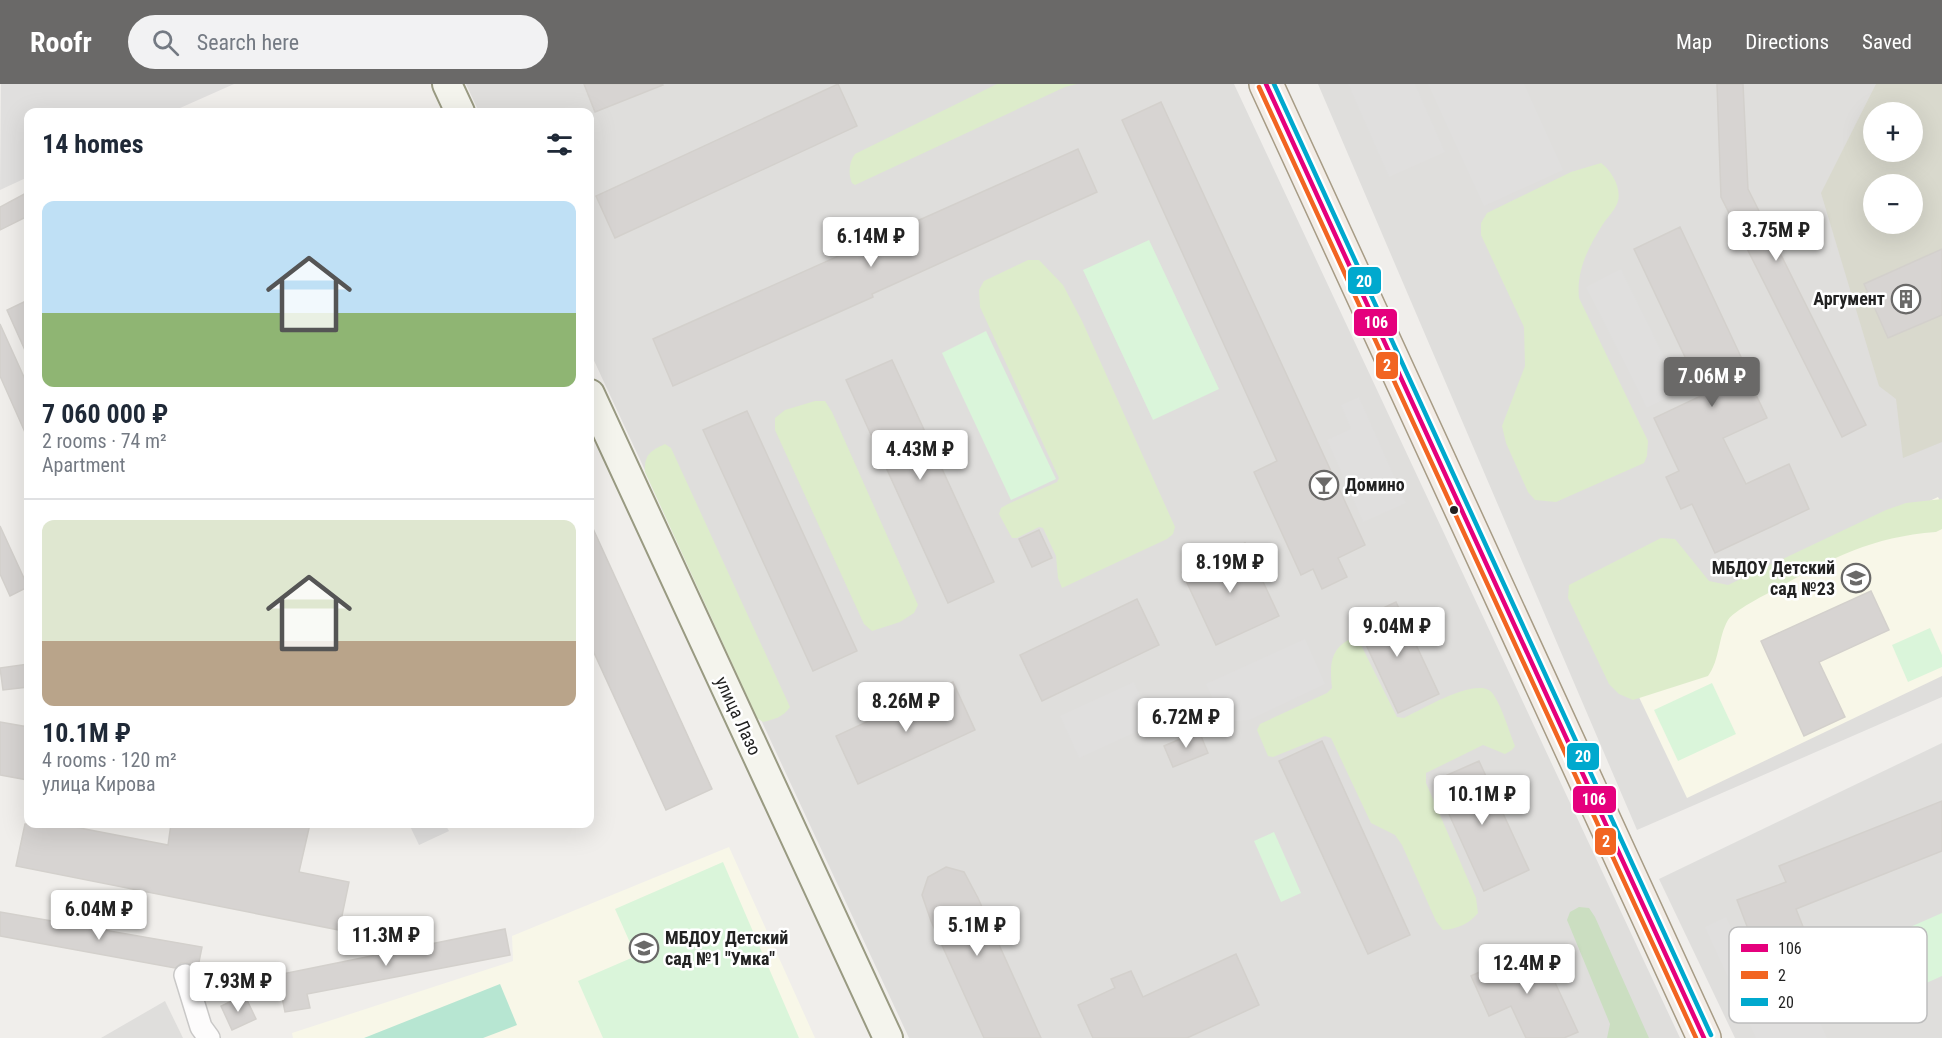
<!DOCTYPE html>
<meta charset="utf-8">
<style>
:root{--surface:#fff;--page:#f2f2f3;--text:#1f2937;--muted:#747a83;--line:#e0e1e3;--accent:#6a6968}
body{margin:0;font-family:"Roboto Condensed",sans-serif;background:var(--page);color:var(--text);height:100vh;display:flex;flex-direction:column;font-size:22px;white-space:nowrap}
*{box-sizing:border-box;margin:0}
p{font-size:20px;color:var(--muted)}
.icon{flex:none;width:33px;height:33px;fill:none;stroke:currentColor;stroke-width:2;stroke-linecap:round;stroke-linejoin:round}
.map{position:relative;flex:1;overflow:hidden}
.drawer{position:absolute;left:24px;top:24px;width:570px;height:720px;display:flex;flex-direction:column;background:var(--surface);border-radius:12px;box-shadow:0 6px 24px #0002}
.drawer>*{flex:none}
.controls{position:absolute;left:1863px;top:18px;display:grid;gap:12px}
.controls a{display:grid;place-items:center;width:60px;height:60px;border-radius:50%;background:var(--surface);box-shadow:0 6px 24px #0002;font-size:30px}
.price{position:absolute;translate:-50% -51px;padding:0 14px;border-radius:6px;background:#fff;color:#222;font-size:20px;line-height:39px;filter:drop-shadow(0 2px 3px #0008)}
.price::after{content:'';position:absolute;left:50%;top:36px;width:18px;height:14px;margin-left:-9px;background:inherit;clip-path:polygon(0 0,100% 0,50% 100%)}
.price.selected{background:var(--accent);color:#fff}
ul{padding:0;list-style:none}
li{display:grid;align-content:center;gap:12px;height:318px;padding:0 18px}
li+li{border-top:2px solid var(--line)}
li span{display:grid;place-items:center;height:186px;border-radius:12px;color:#555}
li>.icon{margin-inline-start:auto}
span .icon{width:108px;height:108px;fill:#fffc;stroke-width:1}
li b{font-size:26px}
h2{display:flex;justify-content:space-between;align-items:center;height:72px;padding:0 18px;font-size:26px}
header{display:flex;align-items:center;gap:36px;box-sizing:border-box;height:84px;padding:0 30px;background:var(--accent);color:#fff}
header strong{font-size:28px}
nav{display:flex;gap:33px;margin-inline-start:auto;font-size:21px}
.search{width:420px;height:54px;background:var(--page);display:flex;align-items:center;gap:15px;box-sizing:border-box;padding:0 21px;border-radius:33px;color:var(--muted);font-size:22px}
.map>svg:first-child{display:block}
.residential{fill:#dfdedc;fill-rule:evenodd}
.education{fill:#f8f7e8}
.construction{fill:#d9d9cd;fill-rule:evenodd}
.grass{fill:#ddeccb}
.forest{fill:#cbdec1}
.park{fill:#daf5da}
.pitch{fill:#b7e6d2}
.parking{fill:#e0dfde}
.building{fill:#d7d4d2;stroke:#d3d0cc;stroke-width:1.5}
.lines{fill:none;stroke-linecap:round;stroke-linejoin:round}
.street-casing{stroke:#c9c8c7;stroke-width:24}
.secondary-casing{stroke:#999a82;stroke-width:32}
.primary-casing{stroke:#a79c86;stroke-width:36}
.street{stroke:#fdfcfc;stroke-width:21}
.secondary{stroke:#f4f4ed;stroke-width:28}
.primary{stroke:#f3ede7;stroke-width:33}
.bus-1-casing{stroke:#fff;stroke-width:9}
.bus-2-casing{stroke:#fff;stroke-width:9}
.bus-3-casing{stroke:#fff;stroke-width:9}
.bus-1{stroke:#e5007d;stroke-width:4.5}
.bus-2{stroke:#f26522;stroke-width:4.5}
.bus-3{stroke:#00a9ce;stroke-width:4.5}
.bus-dot{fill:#222;stroke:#fff;stroke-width:2}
.labels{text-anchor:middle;stroke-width:5;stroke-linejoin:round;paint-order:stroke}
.poi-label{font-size:18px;font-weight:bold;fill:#222;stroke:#fff;text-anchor:end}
.street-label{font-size:18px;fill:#222;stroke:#fff}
.key{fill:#fff;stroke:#bdbdbd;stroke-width:1.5}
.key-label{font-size:16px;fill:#222}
.line-badge{stroke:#fff;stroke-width:2}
.badge-label{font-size:16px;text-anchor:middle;font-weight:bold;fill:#fff}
</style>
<header>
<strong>Roofr</strong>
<div class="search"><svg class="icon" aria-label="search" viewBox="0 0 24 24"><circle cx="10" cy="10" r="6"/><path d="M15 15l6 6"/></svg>Search here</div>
<nav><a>Map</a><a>Directions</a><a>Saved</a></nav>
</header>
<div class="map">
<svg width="1942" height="954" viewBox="0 0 1942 954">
<rect width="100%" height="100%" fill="#f0eeeb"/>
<g class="residential">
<path d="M 466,0 L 1234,0 L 1680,954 L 909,954 L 590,268 L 590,28 L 479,28 Z"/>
<path d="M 1318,0 L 1942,0 L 1942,613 L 1637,746 ZM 1874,28 L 1912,28 L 1912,68 L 1874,68 ZM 1874,100 L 1912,100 L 1912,140 L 1874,140 Z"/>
<path d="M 1942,659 L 1942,954 L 1735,954 L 1659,795 Z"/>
<path d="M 165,917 L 183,954 L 101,954 Z"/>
</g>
<g class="education">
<path d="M 1938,413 L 1942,421 L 1942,592 L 1687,714 L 1617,567 Z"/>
<path d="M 729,763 L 815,954 L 293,954 L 292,949 L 513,877 L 512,852 Z"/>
</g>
<path class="construction" d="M 1876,0 L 1942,0 L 1942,358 L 1903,374 L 1896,315 L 1879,302 L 1821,109 ZM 1874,28 L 1912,28 L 1912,68 L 1874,68 ZM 1874,100 L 1912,100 L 1912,140 L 1874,140 Z"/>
<g class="grass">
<path d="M 997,0 L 1077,0 L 1065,3 L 855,101 L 852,99 C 848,90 849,78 855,70 Z"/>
<path d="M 1601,79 C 1612,87 1623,106 1617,120 C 1614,127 1607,134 1603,140 C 1589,162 1576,186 1579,214 L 1648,357 L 1647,372 L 1644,379 L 1556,418 L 1535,416 L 1528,408 L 1506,359 L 1502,342 L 1525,282 L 1524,243 L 1481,151 L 1481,139 L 1487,129 L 1571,88 Z"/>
<path d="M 1028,176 L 1039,176 L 1063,201 L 1082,237 L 1175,443 L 1173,450 L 1167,455 L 1062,504 L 1058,494 L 1056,472 L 1043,444 L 1039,443 L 1017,454 L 1012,454 L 999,430 L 1001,424 L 1008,420 L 1057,398 L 1059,394 L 980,223 L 979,206 L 984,197 Z"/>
<path d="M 815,317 L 825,317 L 832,328 L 918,521 L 914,529 L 900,538 L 872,547 L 864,540 L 775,346 L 775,334 L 785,326 Z"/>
<path d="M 665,360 L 671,364 L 790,623 C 783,633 775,635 763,638 L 757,634 L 645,388 C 644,371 650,367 665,360 Z"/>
<path d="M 1942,415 L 1942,445 L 1936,448 C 1870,453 1831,475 1774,506 C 1763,512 1735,526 1728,536 C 1718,553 1720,576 1708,592 L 1633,616 L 1619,610 L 1609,600 L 1568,514 L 1569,501 L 1661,454 L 1675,455 L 1709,497 L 1728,501 L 1886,426 L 1906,419 Z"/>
<path d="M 1348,556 L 1360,559 L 1397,633 L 1404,634 C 1421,626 1480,590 1493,610 C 1503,625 1508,645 1515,662 L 1512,666 L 1505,670 L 1483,661 L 1426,689 L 1426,699 L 1476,814 L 1478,829 C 1469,840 1457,845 1443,846 L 1436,837 L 1402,761 L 1395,751 L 1371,739 L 1331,654 L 1325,652 L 1273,673 L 1268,672 L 1257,646 L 1260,640 L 1327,609 L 1332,604 C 1330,584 1329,567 1348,556 Z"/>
</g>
<path class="forest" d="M 1579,823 L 1589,824 L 1595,833 L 1649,954 L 1607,954 L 1610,940 L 1567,836 L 1570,828 Z"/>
<g class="park">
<path d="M 1149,156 L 1219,305 L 1153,336 L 1083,186 Z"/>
<path d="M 986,247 L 1056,395 L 1011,416 L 942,269 Z"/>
<path d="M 1930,544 L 1942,571 L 1942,583 L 1908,598 L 1892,561 Z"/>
<path d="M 1712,599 L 1736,650 L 1678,677 L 1654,626 Z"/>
<path d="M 1274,748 L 1301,809 L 1281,818 L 1254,757 Z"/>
<path d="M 723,778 L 799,954 L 603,954 L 578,897 L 636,872 L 615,825 Z"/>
<path d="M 1942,829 L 1942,892 L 1873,923 L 1849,870 Z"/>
</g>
<path class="pitch" d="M 500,900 L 517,941 L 483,954 L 364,954 Z"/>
<g class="parking">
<path d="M 234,0 L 171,28 L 28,28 L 28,93 L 0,106 L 1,0 Z"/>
<path d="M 1348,0 L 1415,0 L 1445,68 L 1389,93 Z"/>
<path d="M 1428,0 L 1524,0 L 1563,86 L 1484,122 Z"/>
<path d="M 1621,185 L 1681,307 L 1647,324 L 1586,203 Z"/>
<path d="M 1359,313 L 1406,419 L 1363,438 L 1327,356 L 1351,345 L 1341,321 Z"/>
<path d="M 1305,555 L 1325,600 L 1249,636 L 1224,638 L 1206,600 Z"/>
<path d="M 1134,598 L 1153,640 L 1079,674 L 1060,632 Z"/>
<path d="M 409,740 L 445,740 L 449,747 L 419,761 Z"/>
<path d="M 1726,833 L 1770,929 L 1807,911 L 1827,954 L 1756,954 L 1705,843 Z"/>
</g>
<g class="building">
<path d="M 584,0 L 662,0 L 663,1 L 595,28 Z"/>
<path d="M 838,0 L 857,42 L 615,154 L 596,112 Z"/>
<path d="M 1717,0 L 1743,0 L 1748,105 L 1866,341 L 1842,353 L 1721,113 Z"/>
<path d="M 1161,18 L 1365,461 L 1338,474 L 1347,493 L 1322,505 L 1313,485 L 1301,491 L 1254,388 L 1277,377 L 1122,36 Z"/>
<path d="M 1078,65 L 1097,108 L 872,210 L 873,213 L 673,302 L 653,255 Z"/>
<path d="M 28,108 L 28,132 L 0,146 L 0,123 Z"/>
<path d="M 1680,143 L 1742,275 L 1740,277 L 1767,334 L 1723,354 L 1746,400 L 1789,380 L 1809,425 L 1715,469 L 1692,420 L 1681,425 L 1666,393 L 1679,387 L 1654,334 L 1703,311 L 1634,165 Z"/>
<path d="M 1942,165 L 1942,231 L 1888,254 L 1864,200 Z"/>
<path d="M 28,216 L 28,273 L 7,226 Z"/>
<path d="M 0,240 L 28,302 L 28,355 L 0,292 Z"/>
<path d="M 892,276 L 994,498 L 948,519 L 846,296 Z"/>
<path d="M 747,327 L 857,567 L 813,587 L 703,346 Z"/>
<path d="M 590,438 L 712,705 L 666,726 L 590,560 Z"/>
<path d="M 0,442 L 28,503 L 10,512 L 0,490 Z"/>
<path d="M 1039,446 L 1052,474 L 1032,483 L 1019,455 Z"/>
<path d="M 1245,459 L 1279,532 L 1216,561 L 1182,488 Z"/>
<path d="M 1871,507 L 1889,546 L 1819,578 L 1845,633 L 1804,652 L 1761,557 Z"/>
<path d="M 1137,515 L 1159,561 L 1042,617 L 1020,571 Z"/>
<path d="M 1396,518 L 1439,610 L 1398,629 L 1355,537 Z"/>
<path d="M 28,580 L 28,603 L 3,606 L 0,584 Z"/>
<path d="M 953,598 L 975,646 L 858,700 L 836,652 Z"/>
<path d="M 0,638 L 28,643 L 28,696 L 0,691 Z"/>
<path d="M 1199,647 L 1208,669 L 1173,683 L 1164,662 Z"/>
<path d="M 1322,657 L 1410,851 L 1368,870 L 1279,677 Z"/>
<path d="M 1479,677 L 1529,786 L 1484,807 L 1434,697 Z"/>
<path d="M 1942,717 L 1942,767 L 1796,825 L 1813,868 L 1764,887 L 1737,816 L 1786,798 L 1779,782 Z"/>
<path d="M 25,740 L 59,740 L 168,761 L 171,740 L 310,740 L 299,788 L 349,798 L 339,846 L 16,782 Z"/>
<path d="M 946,783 L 964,788 L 978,814 L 1041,954 L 984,954 L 931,837 L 922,811 L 928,793 Z"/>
<path d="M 0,828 L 202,863 L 197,888 L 193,881 L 187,879 L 181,879 L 175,884 L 0,852 Z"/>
<path d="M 505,845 L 510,871 L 307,910 L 310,924 L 285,928 L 280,903 L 248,897 Z"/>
<path d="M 1538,862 L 1578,948 L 1564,954 L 1526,954 L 1511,922 L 1489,932 L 1471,892 Z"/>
<path d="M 1236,870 L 1259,921 L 1187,954 L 1093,954 L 1078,921 L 1115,904 L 1111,895 L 1131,887 L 1143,913 Z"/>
<path d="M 238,914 L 246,914 L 256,935 L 232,946 L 221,922 Z"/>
</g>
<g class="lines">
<g class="street-casing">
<path id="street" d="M 185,891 L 201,943 L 209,954"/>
</g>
<g class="secondary-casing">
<g id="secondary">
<path d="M 447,0 L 460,28"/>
<path d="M 590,310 L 888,954"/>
</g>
</g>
<g class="primary-casing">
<path id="primary" d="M 1266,0 L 1704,954"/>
</g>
<use href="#street" class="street"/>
<use href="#secondary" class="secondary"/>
<use href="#primary" class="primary"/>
<g class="bus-1-casing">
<path id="bus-1" d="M 1266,0 L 1704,954"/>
</g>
<g class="bus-2-casing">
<path id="bus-2" d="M 1259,3 L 1696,954"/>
</g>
<g class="bus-3-casing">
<path id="bus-3" d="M 1274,0 L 1711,951"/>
</g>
<use href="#bus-1" class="bus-1"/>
<use href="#bus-2" class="bus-2"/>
<use href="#bus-3" class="bus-3"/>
</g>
<defs>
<g id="building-ring" transform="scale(1.5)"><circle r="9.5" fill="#fff" stroke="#6a6968" stroke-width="1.5"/><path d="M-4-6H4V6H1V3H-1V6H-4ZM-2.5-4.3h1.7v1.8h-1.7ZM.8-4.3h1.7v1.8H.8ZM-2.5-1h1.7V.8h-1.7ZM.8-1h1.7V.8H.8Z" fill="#6a6968"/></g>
<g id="bar-ring" transform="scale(1.5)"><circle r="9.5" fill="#fff" stroke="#6a6968" stroke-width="1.5"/><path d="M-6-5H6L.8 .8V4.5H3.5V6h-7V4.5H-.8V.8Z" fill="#6a6968"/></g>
<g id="school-ring" transform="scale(1.5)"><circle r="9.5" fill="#fff" stroke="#6a6968" stroke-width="1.5"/><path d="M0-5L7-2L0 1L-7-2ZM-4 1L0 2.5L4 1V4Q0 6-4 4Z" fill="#6a6968"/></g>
</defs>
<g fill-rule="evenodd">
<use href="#building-ring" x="1906" y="215"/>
<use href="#bar-ring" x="1324" y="401"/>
<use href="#school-ring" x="1856" y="494"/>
<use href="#school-ring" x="644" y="864"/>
</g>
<circle class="bus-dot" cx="1454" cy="426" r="5"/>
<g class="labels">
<g class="poi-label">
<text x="1885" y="221">Аргумент</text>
<text x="1345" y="407" text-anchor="start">Домино</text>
<text x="1835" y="490">МБДОУ Детский<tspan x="1835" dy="21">сад №23</tspan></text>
<text x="665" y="860" text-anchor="start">МБДОУ Детский<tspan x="665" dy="21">сад №1 "Умка"</tspan></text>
</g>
<g class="street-label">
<text transform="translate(738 632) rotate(65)" y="6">улица Лазо</text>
</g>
</g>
<rect x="1729" y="843" width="198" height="96" rx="9" class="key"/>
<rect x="1741" y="860" width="27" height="8" fill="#e5007d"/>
<rect x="1741" y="887" width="27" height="8" fill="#f26522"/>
<rect x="1741" y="914" width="27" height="8" fill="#00a9ce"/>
<g class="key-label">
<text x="1778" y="870">106</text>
<text x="1778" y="897">2</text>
<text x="1778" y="924">20</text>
</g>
<g class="line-badge">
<rect x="1347" y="182" width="35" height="29" rx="6" fill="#00a9ce"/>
<rect x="1353" y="224" width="45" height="29" rx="6" fill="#e5007d"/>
<rect x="1375" y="267" width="24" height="29" rx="6" fill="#f26522"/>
<rect x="1566" y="658" width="34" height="29" rx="6" fill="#00a9ce"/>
<rect x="1572" y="701" width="45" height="29" rx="6" fill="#e5007d"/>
<rect x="1594" y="743" width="23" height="29" rx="6" fill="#f26522"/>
</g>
<g class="badge-label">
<text x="1364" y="203">20</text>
<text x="1376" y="244">106</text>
<text x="1387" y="287">2</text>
<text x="1583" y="678">20</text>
<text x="1594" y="721">106</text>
<text x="1606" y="763">2</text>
</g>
</svg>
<div class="controls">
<a>+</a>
<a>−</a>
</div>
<b class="price" style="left:1776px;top:178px">3.75M ₽</b>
<b class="price" style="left:871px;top:184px">6.14M ₽</b>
<b class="price selected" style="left:1712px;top:324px">7.06M ₽</b>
<b class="price" style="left:920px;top:397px">4.43M ₽</b>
<b class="price" style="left:1230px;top:510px">8.19M ₽</b>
<b class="price" style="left:1397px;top:574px">9.04M ₽</b>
<b class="price" style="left:906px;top:649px">8.26M ₽</b>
<b class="price" style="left:1186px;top:665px">6.72M ₽</b>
<b class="price" style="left:1482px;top:742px">10.1M ₽</b>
<b class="price" style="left:99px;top:857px">6.04M ₽</b>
<b class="price" style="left:977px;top:873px">5.1M ₽</b>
<b class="price" style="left:386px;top:883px">11.3M ₽</b>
<b class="price" style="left:1527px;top:911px">12.4M ₽</b>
<b class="price" style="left:238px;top:929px">7.93M ₽</b>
<section class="drawer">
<h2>14 homes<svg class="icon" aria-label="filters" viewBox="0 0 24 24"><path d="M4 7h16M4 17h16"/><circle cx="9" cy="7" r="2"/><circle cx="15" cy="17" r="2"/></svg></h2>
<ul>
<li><span style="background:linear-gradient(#bfe0f5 60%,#8fb573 0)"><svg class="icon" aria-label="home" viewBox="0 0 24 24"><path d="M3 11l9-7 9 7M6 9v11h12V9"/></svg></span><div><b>7 060 000 ₽</b><p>2 rooms · 74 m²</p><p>Apartment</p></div></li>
<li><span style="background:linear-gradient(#dfe7d0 65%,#b9a48a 0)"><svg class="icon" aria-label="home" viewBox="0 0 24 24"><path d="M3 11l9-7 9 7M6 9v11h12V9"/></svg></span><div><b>10.1M ₽</b><p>4 rooms · 120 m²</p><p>улица Кирова</p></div></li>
</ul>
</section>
</div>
